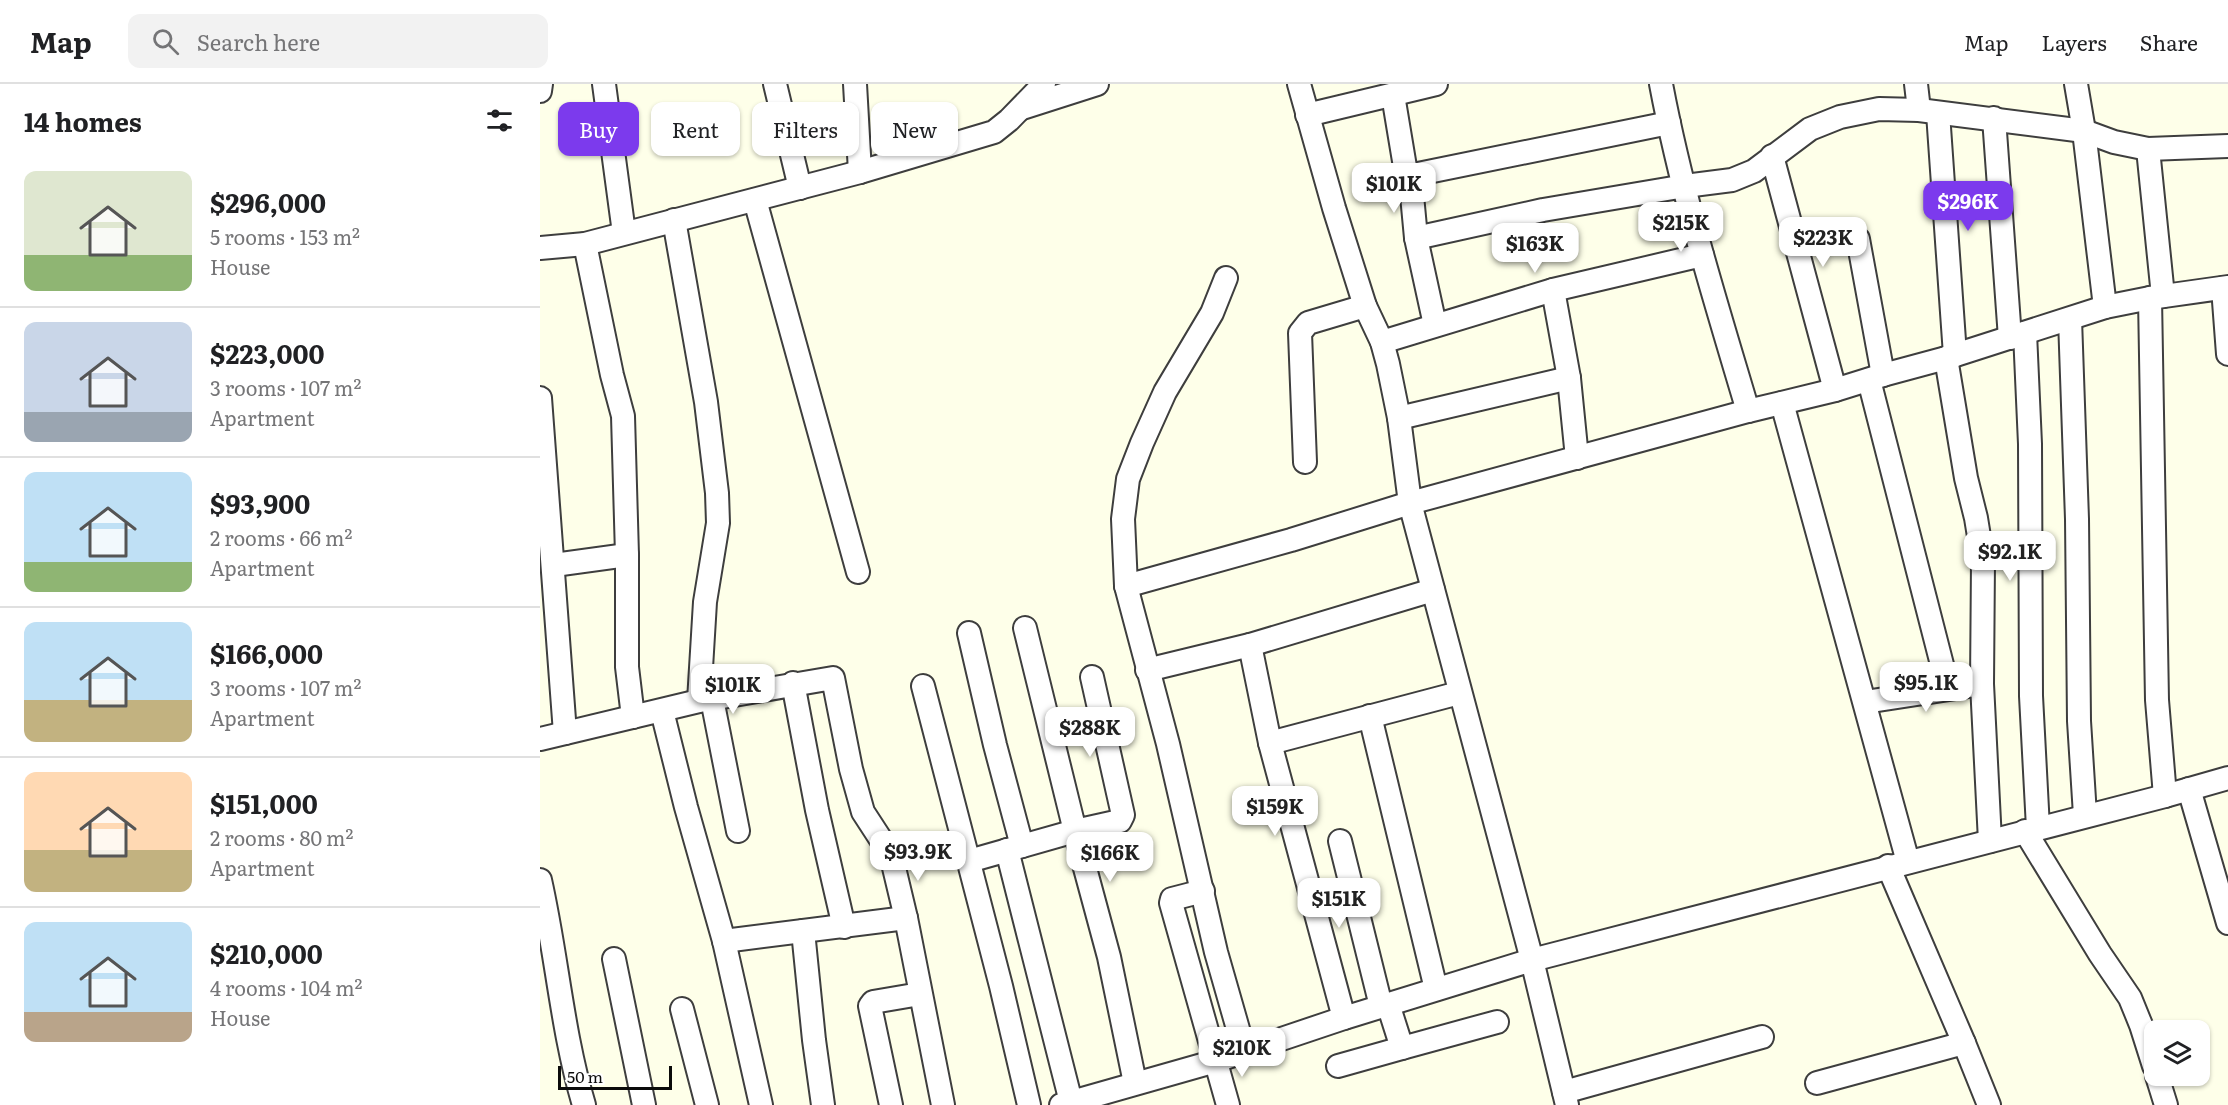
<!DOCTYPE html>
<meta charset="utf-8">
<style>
:root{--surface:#fff;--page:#f2f2f2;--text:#202124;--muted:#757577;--line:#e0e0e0;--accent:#7c3aed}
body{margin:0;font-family:Literata,serif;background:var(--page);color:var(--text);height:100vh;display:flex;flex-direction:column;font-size:22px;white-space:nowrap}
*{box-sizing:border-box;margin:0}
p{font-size:20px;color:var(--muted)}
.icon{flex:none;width:33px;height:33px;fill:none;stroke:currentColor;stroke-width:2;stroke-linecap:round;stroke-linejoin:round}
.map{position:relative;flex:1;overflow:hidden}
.side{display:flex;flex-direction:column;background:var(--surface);width:540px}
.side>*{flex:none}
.banner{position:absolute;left:18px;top:18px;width:570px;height:54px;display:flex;gap:12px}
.fabs{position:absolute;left:1604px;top:936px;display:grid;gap:12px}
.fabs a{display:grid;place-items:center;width:66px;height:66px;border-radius:12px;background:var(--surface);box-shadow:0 2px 4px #0004;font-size:30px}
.scale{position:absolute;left:18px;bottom:15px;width:114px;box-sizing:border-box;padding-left:6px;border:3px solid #0b0b0b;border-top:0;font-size:16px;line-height:21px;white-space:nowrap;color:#0b0b0b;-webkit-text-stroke:4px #fff;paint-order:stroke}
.price{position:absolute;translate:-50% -51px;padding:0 14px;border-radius:12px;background:#fff;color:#222;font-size:20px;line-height:39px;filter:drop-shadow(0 2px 3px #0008)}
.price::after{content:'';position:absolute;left:50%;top:36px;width:18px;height:14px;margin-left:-9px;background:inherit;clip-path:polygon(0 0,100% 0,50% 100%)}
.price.selected{background:var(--accent);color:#fff}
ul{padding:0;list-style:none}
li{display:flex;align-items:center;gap:18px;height:150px;padding:0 24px}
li+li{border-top:2px solid var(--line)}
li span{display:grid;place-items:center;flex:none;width:168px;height:120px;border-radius:12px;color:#555}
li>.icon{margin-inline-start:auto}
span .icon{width:72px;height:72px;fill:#fffc;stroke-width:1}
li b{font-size:26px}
h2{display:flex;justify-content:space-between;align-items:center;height:72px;padding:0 24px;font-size:26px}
.chip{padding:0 21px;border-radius:12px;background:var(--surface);box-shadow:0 2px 4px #0004;font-size:21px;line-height:54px}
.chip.selected{background:var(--accent);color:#fff}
header{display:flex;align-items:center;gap:36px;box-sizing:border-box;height:84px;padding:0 30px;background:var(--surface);border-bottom:2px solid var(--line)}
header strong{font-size:28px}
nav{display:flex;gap:33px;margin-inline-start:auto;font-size:21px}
.search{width:420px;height:54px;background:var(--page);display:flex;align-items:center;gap:15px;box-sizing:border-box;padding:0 21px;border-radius:12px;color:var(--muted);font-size:22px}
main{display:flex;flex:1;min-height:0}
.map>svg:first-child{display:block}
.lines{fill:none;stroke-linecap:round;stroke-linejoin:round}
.minor-casing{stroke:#3e3e3e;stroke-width:26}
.minor{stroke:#fff;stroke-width:22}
</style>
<header>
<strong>Map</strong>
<div class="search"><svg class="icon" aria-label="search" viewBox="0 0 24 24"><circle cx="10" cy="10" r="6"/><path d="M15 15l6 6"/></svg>Search here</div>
<nav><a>Map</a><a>Layers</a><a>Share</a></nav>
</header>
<main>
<section class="side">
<h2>14 homes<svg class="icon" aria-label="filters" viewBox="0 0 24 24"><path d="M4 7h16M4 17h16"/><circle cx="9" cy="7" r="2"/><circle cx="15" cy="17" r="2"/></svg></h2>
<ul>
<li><span style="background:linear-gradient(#dfe7d0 70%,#8fb573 0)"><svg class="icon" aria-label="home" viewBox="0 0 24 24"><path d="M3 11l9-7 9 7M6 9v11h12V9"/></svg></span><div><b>$296,000</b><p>5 rooms · 153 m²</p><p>House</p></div></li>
<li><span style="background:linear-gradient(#c9d6e8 75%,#9aa5b1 0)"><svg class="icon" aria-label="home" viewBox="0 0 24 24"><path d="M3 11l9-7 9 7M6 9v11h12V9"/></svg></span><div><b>$223,000</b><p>3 rooms · 107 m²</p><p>Apartment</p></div></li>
<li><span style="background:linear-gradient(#bfe0f5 75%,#8fb573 0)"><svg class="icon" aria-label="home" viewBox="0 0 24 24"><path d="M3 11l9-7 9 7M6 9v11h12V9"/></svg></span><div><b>$93,900</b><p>2 rooms · 66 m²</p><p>Apartment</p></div></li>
<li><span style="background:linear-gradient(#bfe0f5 65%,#c2b280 0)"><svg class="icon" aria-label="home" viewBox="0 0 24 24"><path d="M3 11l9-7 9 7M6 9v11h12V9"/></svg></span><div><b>$166,000</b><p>3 rooms · 107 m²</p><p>Apartment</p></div></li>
<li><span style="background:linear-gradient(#ffd9b3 65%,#c2b280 0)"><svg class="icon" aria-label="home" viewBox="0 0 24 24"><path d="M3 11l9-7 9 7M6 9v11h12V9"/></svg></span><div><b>$151,000</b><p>2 rooms · 80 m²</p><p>Apartment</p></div></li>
<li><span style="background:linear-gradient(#bfe0f5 75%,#b9a48a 0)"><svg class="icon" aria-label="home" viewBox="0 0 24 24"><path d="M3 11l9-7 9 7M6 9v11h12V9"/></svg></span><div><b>$210,000</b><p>4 rooms · 104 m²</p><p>House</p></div></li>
</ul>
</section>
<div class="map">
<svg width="1688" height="1021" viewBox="0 0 1688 1021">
<rect width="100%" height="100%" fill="#feffe9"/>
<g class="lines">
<g class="minor-casing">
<g id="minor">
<path d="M 64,0 L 84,149"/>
<path d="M 235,0 L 260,104"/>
<path d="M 315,0 L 320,88"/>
<path d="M 759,0 L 794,124 L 825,222 L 842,258 L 848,280 L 859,334 L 870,419 L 992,876 L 1027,1021"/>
<path d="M 1121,0 C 1142,111 1176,219 1208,327"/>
<path d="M 1376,0 L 1379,26"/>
<path d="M 1536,0 L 1544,47 L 1565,223"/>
<path d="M 0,7 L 1,0"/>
<path d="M 853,11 L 865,83 L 870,90 L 876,154 L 895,241"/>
<path d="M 482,24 L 557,0"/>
<path d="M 1398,29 L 1415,271"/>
<path d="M 767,31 L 896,0"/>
<path d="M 1454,34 L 1470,254"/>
<path d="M 1608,65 L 1623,212"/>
<path d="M 1232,72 L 1295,306"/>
<path d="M 870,90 L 878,90 L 1129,39"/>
<path d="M 215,116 L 318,488"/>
<path d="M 134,136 L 166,318 L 177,409 L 178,439 L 165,518 L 159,617"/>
<path d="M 876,154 L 1003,126 L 1145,102 L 1192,96 L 1214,87 L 1270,45 L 1300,33 L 1339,25 L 1379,26 L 1544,47 L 1574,58 L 1608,65 L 1688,62"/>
<path d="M 1318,155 L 1343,291"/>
<path d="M 45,160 L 72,291 L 83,332 L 87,471 L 87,583 L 93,633"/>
<path d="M 0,164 L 45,160 L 320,88 L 454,48 L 469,36 L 504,0"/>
<path d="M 686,194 L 672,229 L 625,308 L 602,359 L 588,395 L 583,435 L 586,502 L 628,660 L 676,868 L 704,966"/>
<path d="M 1683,204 L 1688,270"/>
<path d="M 1013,206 L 1029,294 L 1037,374"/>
<path d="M 1610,214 L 1617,616 L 1625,712"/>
<path d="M 1530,235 L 1537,435 L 1539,637 L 1545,731"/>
<path d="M 1485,249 L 1490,360 L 1491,612 L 1498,744"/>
<path d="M 842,258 L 1013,206 L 1162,171"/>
<path d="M 1406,274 L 1426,394 L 1436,434 L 1443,477 L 1442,600 L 1450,757"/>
<path d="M 1329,296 L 1408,604"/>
<path d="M 0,314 L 25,649"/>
<path d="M 1242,319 L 1368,778"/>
<path d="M 859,334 L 1029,294"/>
<path d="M 765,378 L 760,249 L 768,239 L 825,222"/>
<path d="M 14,481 L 87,471"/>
<path d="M 586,502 L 751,456 L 870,419 L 1208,327 L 1295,306 L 1343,291 L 1406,274 L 1565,223 L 1610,214 L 1688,203"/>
<path d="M 485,544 L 535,747 L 580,737 L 583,731 L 552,593"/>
<path d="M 429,549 L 455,661 L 482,762"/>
<path d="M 710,561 L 730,659 L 804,934"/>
<path d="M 607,586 L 710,561 L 893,506"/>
<path d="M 253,599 L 277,726 L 304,843"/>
<path d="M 383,602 L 461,902 L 489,1021"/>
<path d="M 172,615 L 198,747"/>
<path d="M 1325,618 L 1442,600"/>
<path d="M 122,627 L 146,723 L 184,857 L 221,1021"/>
<path d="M 830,632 L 896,905"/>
<path d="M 0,655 L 159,617 L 293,594 L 311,685 L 323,728 L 351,771 L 366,834 L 403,1021"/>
<path d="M 730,659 L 919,609"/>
<path d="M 1649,705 L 1688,839"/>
<path d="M 1485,747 L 1560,870 L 1590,914 L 1601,941 L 1614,982"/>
<path d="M 800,757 L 841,922"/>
<path d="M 467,766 L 531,1018"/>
<path d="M 429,777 L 535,747 L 569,873 L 595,999"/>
<path d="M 1348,782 L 1424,959 L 1449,1021"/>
<path d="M 0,796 C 17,871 22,948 44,1021"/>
<path d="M 663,807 L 632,815 L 631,819 L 688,1021"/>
<path d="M 263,847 L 274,956 L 283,1021"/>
<path d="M 184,857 L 366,834"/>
<path d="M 74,875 L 104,1021"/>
<path d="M 848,920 L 862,964 L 957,938"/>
<path d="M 142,925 L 167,1021"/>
<path d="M 798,982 L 862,964"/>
<path d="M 1617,992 L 1626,1021"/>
<path d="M 1277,999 L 1424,959"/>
<path d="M 1024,1008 L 1222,953"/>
<path d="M 351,1021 L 330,922 L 333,918 L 380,910"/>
<path d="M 521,1021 L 676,977 L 804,934 L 992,876 L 1625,712 L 1688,694"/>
</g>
</g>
<use href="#minor" class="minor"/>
</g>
</svg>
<div class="fabs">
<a><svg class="icon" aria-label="layers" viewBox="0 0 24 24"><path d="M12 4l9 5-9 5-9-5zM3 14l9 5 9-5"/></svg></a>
</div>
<div class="scale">50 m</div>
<b class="price" style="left:854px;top:130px">$101K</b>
<b class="price selected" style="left:1428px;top:148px">$296K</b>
<b class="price" style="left:1141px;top:169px">$215K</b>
<b class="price" style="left:1283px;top:184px">$223K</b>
<b class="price" style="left:995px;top:190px">$163K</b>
<b class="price" style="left:1470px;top:498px">$92.1K</b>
<b class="price" style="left:1386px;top:629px">$95.1K</b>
<b class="price" style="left:193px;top:631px">$101K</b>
<b class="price" style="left:550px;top:674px">$288K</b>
<b class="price" style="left:735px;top:753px">$159K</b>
<b class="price" style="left:378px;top:798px">$93.9K</b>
<b class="price" style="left:570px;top:799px">$166K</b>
<b class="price" style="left:799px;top:845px">$151K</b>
<b class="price" style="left:702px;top:994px">$210K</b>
<div class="banner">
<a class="chip selected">Buy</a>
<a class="chip">Rent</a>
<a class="chip">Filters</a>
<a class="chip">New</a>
</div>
</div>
</main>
